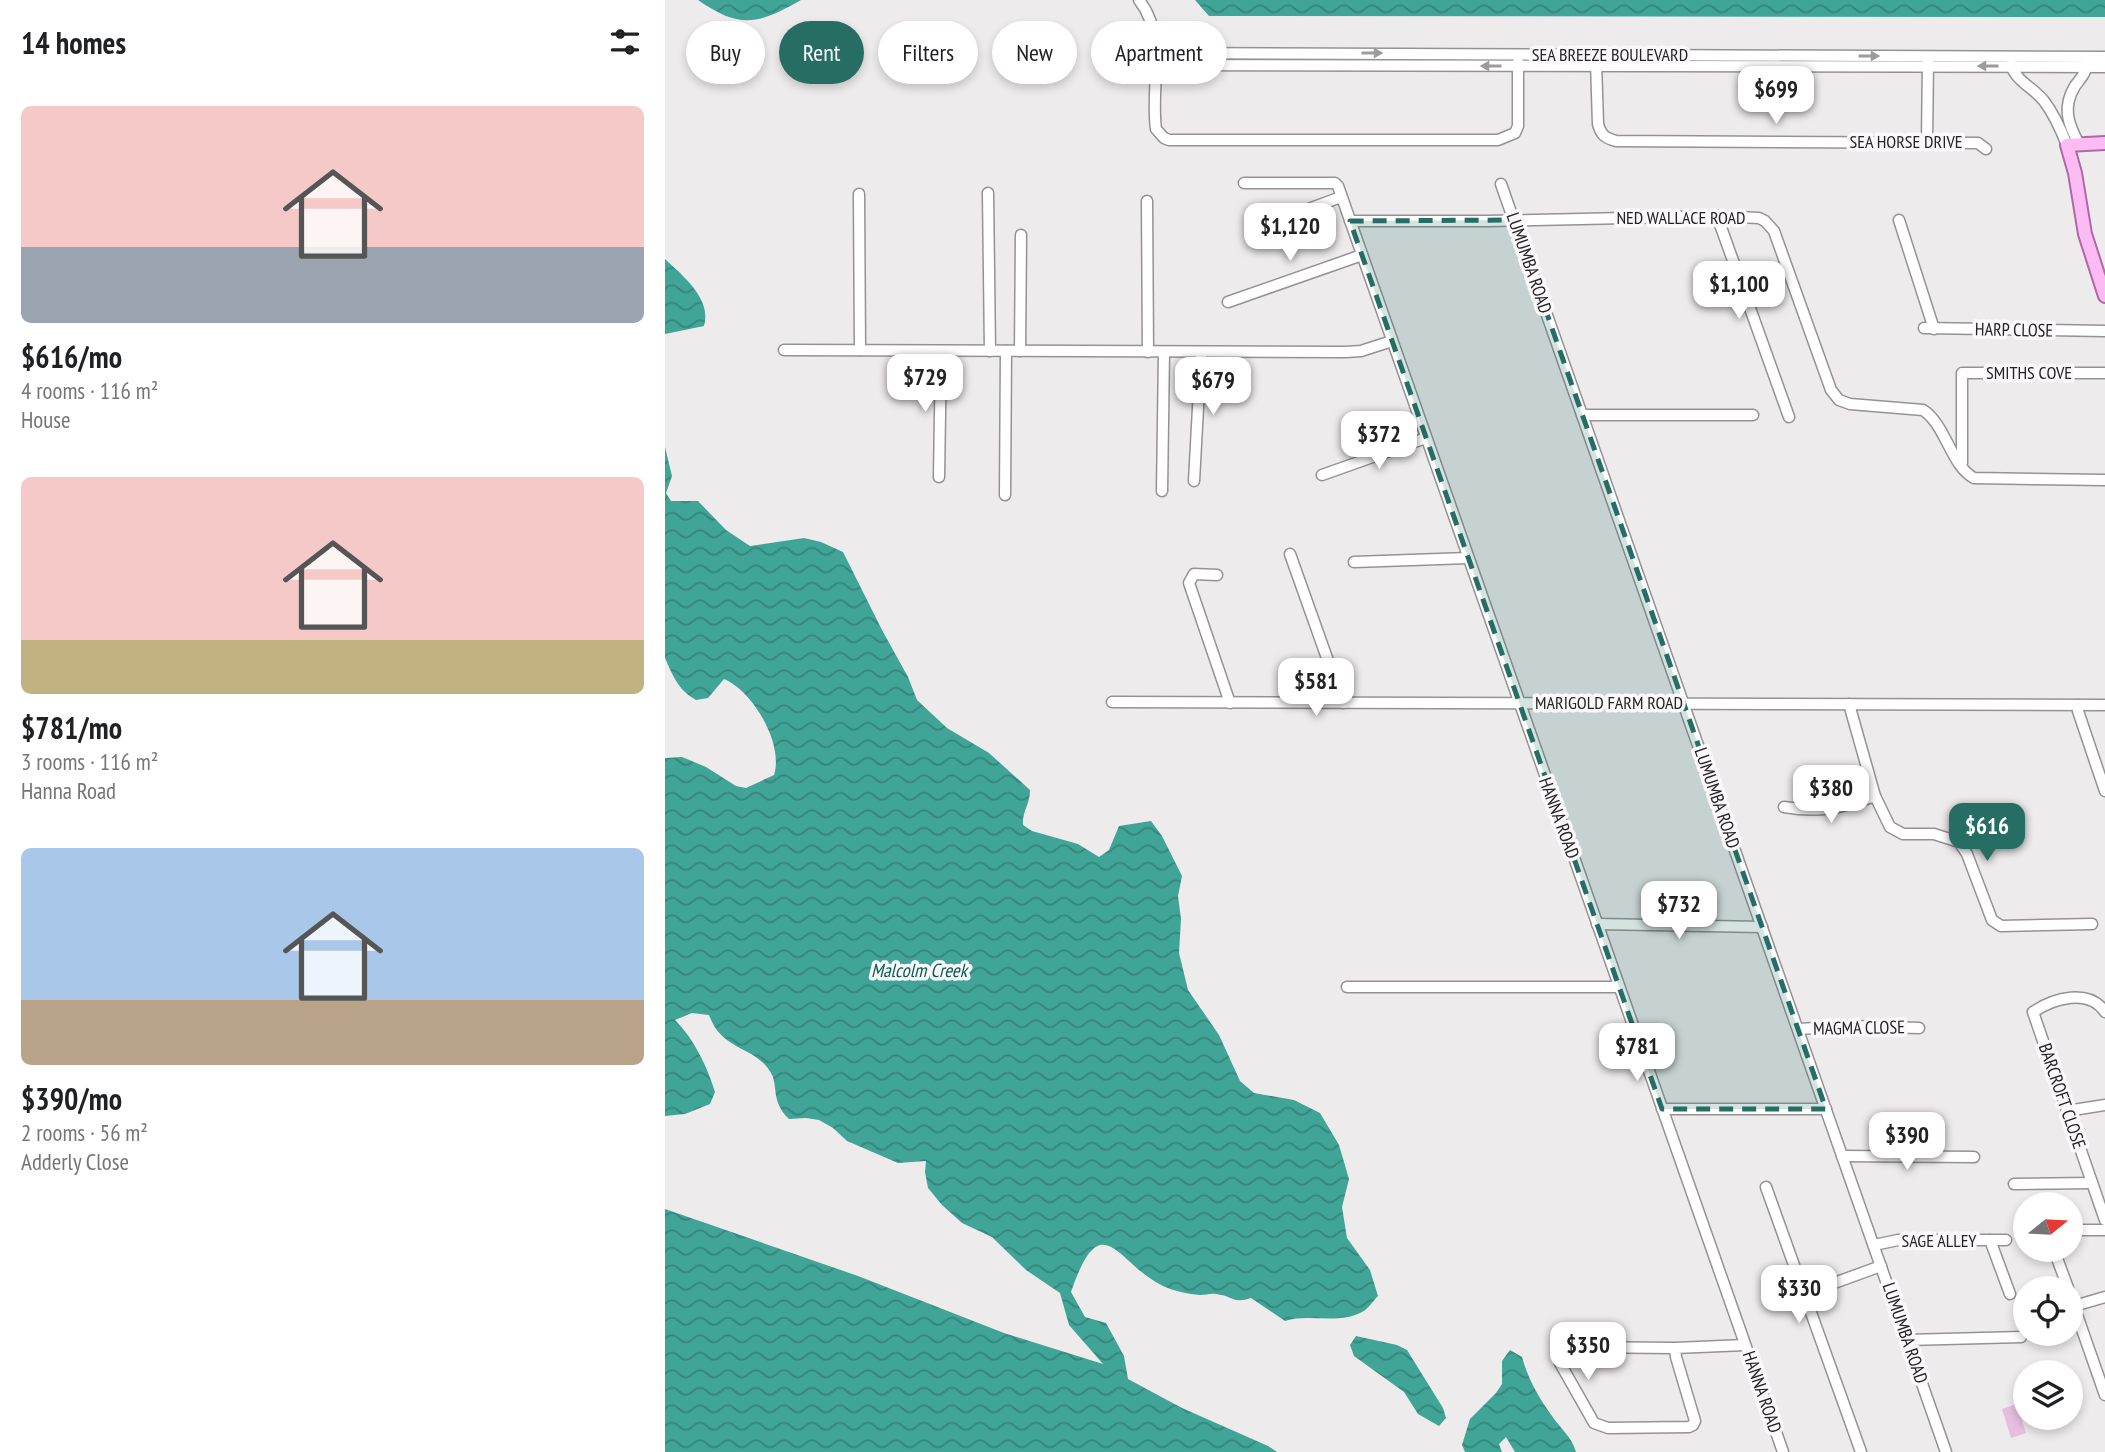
<!DOCTYPE html>
<meta charset="utf-8">
<style>
:root{--surface:#fff;--page:#f6f6f6;--text:#202124;--muted:#757577;--accent:#266e64}
body{margin:0;font-family:"PT Sans Narrow",sans-serif;background:var(--page);color:var(--text);height:100vh;display:flex;flex-direction:column;font-size:26px;white-space:nowrap}
*{box-sizing:border-box;margin:0}
p{font-size:23px;color:var(--muted)}
.icon{flex:none;width:38px;height:38px;fill:none;stroke:currentColor;stroke-width:2;stroke-linecap:round;stroke-linejoin:round}
.map{position:relative;flex:1;overflow:hidden}
.panel{display:flex;flex-direction:column;background:var(--surface);width:665px}
.panel>*{flex:none}
.top-card{position:absolute;left:21px;top:21px;width:665px;height:63px;display:flex;gap:14px}
.needle{width:46px;rotate:72deg}
.tools{position:absolute;left:1348px;top:1192px;display:grid;gap:14px}
.tools a{display:grid;place-items:center;width:70px;height:70px;border-radius:50%;background:var(--surface);box-shadow:0 4px 10px #0003;font-size:35px}
.price{position:absolute;translate:-50% -60px;padding:0 16px;border-radius:14px;background:#fff;color:#222;font-size:23px;line-height:46px;filter:drop-shadow(0 2px 4px #0008)}
.price::after{content:'';position:absolute;left:50%;top:42px;width:21px;height:16px;margin-left:-10px;background:inherit;clip-path:polygon(0 0,100% 0,50% 100%)}
.price.selected{background:var(--accent);color:#fff}
ul{padding:0;list-style:none}
li{display:grid;align-content:center;gap:14px;height:371px;padding:0 21px}
li span{display:grid;place-items:center;height:217px;border-radius:10px;color:#555}
li>.icon{margin-inline-start:auto}
span .icon{width:126px;height:126px;fill:#fffc;stroke-width:1}
li b{font-size:30px}
h2{display:flex;justify-content:space-between;align-items:center;height:84px;padding:0 21px;font-size:30px}
.pill{padding:0 24px;border-radius:32px;background:var(--surface);box-shadow:0 4px 10px #0003;font-size:24px;line-height:63px}
.pill.selected{background:var(--accent);color:#fff}
main{display:flex;flex:1;min-height:0}
.map>svg:first-child{display:block}
.pitch{fill:#e6bfdf}
.water{fill:url(#water-waves)}
.lines{fill:none;stroke-linecap:round;stroke-linejoin:round}
.minor-casing{stroke:#959295;stroke-width:13}
.major-casing{stroke:#b068a7;stroke-width:16}
.minor{stroke:#fff;stroke-width:10}
.major{stroke:#fdbbf4;stroke-width:12}
.oneway{fill:#9d9c9c}
.marked{fill:#266e64;fill-opacity:0.2;stroke:#266e64;stroke-width:5;stroke-dasharray:14 9;stroke-linejoin:round}
.labels{text-anchor:middle;stroke-width:7;stroke-linejoin:round;paint-order:stroke}
.street-label{font-size:18px;fill:#252424;stroke:#fbf8fb}
.water-label{font-size:19px;font-style:italic;fill:#055d53;stroke:#fbf8fb}
</style>
<main>
<section class="panel">
<h2>14 homes<svg class="icon" aria-label="filters" viewBox="0 0 24 24"><path d="M4 7h16M4 17h16"/><circle cx="9" cy="7" r="2"/><circle cx="15" cy="17" r="2"/></svg></h2>
<ul>
<li><span style="background:linear-gradient(#f6c9c9 65%,#9aa5b1 0)"><svg class="icon" aria-label="home" viewBox="0 0 24 24"><path d="M3 11l9-7 9 7M6 9v11h12V9"/></svg></span><div><b>$616/mo</b><p>4 rooms · 116 m²</p><p>House</p></div></li>
<li><span style="background:linear-gradient(#f6c9c9 75%,#c2b280 0)"><svg class="icon" aria-label="home" viewBox="0 0 24 24"><path d="M3 11l9-7 9 7M6 9v11h12V9"/></svg></span><div><b>$781/mo</b><p>3 rooms · 116 m²</p><p>Hanna Road</p></div></li>
<li><span style="background:linear-gradient(#a9c7e8 70%,#b9a48a 0)"><svg class="icon" aria-label="home" viewBox="0 0 24 24"><path d="M3 11l9-7 9 7M6 9v11h12V9"/></svg></span><div><b>$390/mo</b><p>2 rooms · 56 m²</p><p>Adderly Close</p></div></li>
</ul>
</section>
<div class="map">
<svg width="1440" height="1452" viewBox="0 0 1440 1452">
<defs>
<pattern id="water-waves" width="16" height="10" patternUnits="userSpaceOnUse" patternTransform="scale(1.75)"><rect width="16" height="10" fill="#40a496"/><path d="M0 5q4-4 8 0t8 0" fill="none" stroke="#35857a"/></pattern>
</defs>
<rect width="100%" height="100%" fill="#eeebed"/>
<path class="pitch" d="M 1352,1404 L 1361,1433 L 1346,1438 L 1337,1409 Z"/>
<g class="water">
<path d="M 33,0 L 136,0 C 92,25 75,29 33,0 Z"/>
<path d="M 530,0 L 1440,0 L 1440,17 L 551,16 L 544,16 Z"/>
<path d="M 0,259 C 18,276 47,299 39,326 L 0,334 Z"/>
<path d="M 0,447 L 7,476 L 1,493 L 6,501 L 33,501 L 61,530 L 85,546 L 139,538 L 156,542 L 178,552 L 217,630 L 243,677 L 252,700 L 282,728 L 324,753 L 365,790 C 365,805 357,811 358,825 L 367,831 L 413,844 L 434,857 L 444,850 L 454,826 L 486,821 L 497,836 L 517,876 L 513,896 L 516,919 L 514,953 L 523,990 L 554,1035 L 575,1081 L 589,1093 L 629,1100 L 655,1113 L 674,1145 L 684,1179 L 677,1207 L 682,1238 L 705,1270 L 713,1296 C 708,1301 703,1309 697,1312 C 673,1325 644,1313 620,1321 L 586,1298 C 568,1304 568,1296 551,1294 C 546,1293 540,1295 535,1295 C 523,1294 509,1291 498,1286 C 452,1264 437,1202 406,1292 L 420,1317 L 441,1323 L 459,1356 L 463,1379 L 517,1408 L 603,1446 L 612,1452 L 0,1452 L 0,1209 L 193,1276 L 339,1333 L 438,1364 L 404,1325 L 395,1293 L 361,1270 L 327,1237 L 297,1223 L 277,1205 L 263,1188 L 260,1172 L 261,1161 L 233,1163 L 182,1141 L 168,1128 L 154,1120 L 141,1118 L 124,1119 C 104,1100 115,1084 104,1070 C 87,1045 57,1051 44,1015 L 27,1013 L 10,1020 C 29,1039 42,1066 50,1092 L 45,1104 L 20,1114 L 0,1116 L 0,758 L 17,757 L 41,767 L 71,786 L 81,788 L 109,775 C 119,744 88,691 59,679 L 43,698 L 31,700 C 13,690 8,676 0,658 Z"/>
<path d="M 691,1336 L 732,1345 L 742,1350 L 778,1408 L 781,1418 L 774,1426 L 753,1414 L 739,1392 L 689,1356 L 685,1345 Z"/>
<path d="M 845,1350 L 857,1357 C 863,1379 874,1398 887,1416 C 895,1428 907,1437 911,1452 L 850,1452 L 841,1437 L 834,1444 L 837,1452 L 800,1452 L 797,1445 L 805,1419 L 831,1393 L 837,1384 L 837,1361 Z"/>
</g>
<g class="lines">
<g class="minor-casing">
<g id="minor">
<path d="M 474,0 C 503,37 485,86 491,129 L 499,138 L 504,140 L 833,140 L 850,133 L 853,126 L 853,62"/>
<path d="M 491,53 L 1440,57"/>
<path d="M 931,62 L 933,124 C 936,135 940,138 951,141 L 1313,143 L 1321,149"/>
<path d="M 1346,64 C 1350,81 1368,87 1379,101 C 1389,114 1396,130 1402,145"/>
<path d="M 491,65 L 1440,67"/>
<path d="M 1262,142 L 1263,60"/>
<path d="M 1414,144 C 1403,124 1397,107 1410,86 C 1416,78 1422,72 1422,61"/>
<path d="M 579,183 L 670,183 L 673,186 L 1118,1452"/>
<path d="M 836,184 L 1281,1452"/>
<path d="M 323,193 L 325,351"/>
<path d="M 194,194 L 195,350"/>
<path d="M 482,201 L 483,352"/>
<path d="M 1052,216 L 1124,417"/>
<path d="M 1234,220 L 1269,329"/>
<path d="M 685,221 L 823,221 L 1052,216 L 1094,218 L 1100,221 L 1109,231 L 1166,390 L 1174,400 L 1185,404 L 1258,410 C 1281,425 1286,466 1309,478 L 1440,480"/>
<path d="M 597,226 L 676,197"/>
<path d="M 563,302 L 697,255"/>
<path d="M 1259,328 L 1440,331"/>
<path d="M 119,350 L 681,352 L 696,351 L 727,341"/>
<path d="M 355,351 L 356,235"/>
<path d="M 917,415 L 1088,415"/>
<path d="M 1297,463 L 1297,373 L 1440,373"/>
<path d="M 657,475 L 761,438"/>
<path d="M 274,477 L 276,351"/>
<path d="M 529,481 L 536,353"/>
<path d="M 497,491 L 499,352"/>
<path d="M 340,495 L 341,351"/>
<path d="M 625,554 L 678,703"/>
<path d="M 689,562 L 803,558"/>
<path d="M 552,575 L 529,574 L 524,583 L 565,703"/>
<path d="M 447,702 L 1440,705"/>
<path d="M 1184,704 L 1210,796 L 1225,827 L 1238,834 L 1269,834 L 1294,842 L 1302,854 L 1327,920 L 1336,926 L 1427,924"/>
<path d="M 1413,705 L 1413,711 L 1440,791"/>
<path d="M 1119,807 C 1155,813 1176,808 1210,796"/>
<path d="M 932,924 L 1097,927"/>
<path d="M 682,987 L 954,987"/>
<path d="M 1440,1012 C 1424,988 1389,998 1368,1012 L 1440,1220"/>
<path d="M 1133,1029 L 1185,1026 L 1254,1028"/>
<path d="M 997,1109 L 1161,1109"/>
<path d="M 1402,1111 L 1440,1105"/>
<path d="M 1177,1156 L 1309,1157"/>
<path d="M 1349,1184 L 1427,1183"/>
<path d="M 1101,1187 L 1196,1452"/>
<path d="M 1405,1230 L 1440,1230"/>
<path d="M 1325,1240 L 1345,1294"/>
<path d="M 1209,1245 L 1233,1240 L 1341,1240"/>
<path d="M 1389,1250 L 1403,1288"/>
<path d="M 1139,1294 L 1216,1266"/>
<path d="M 1405,1295 L 1440,1395"/>
<path d="M 1409,1306 L 1440,1297"/>
<path d="M 1242,1340 L 1356,1337"/>
<path d="M 1010,1348 L 1011,1357 L 1030,1421 L 1028,1425 L 1024,1427 L 943,1428 L 929,1423 L 895,1363 L 894,1356 L 896,1350 L 905,1347 L 1010,1348 L 1080,1345"/>
</g>
</g>
<g class="major-casing">
<path id="major" d="M 1440,143 L 1402,145 L 1410,173 L 1420,234 L 1440,296"/>
</g>
<use href="#minor" class="minor"/>
<use href="#major" class="major"/>
</g>
<defs><path id="oneway-solid" d="M-6-.8H1V-3.2L6.5 0L1 3.2V.8H-6Z" transform="scale(1.75)"/></defs>
<g class="oneway">
<use href="#oneway-solid" transform="translate(707 53)"/>
<use href="#oneway-solid" transform="translate(1204 56)"/>
<use href="#oneway-solid" transform="translate(826 66) rotate(-180)"/>
<use href="#oneway-solid" transform="translate(1323 66) rotate(-180)"/>
</g>
<path class="marked" d="M 849,220 L 1161,1109 L 997,1109 L 685,221 Z"/>
<g class="labels">
<g class="street-label">
<text x="945" y="61">SEA BREEZE BOULEVARD</text>
<text x="1241" y="148">SEA HORSE DRIVE</text>
<text x="1016" y="224">NED WALLACE ROAD</text>
<text transform="translate(864 263) rotate(71)" y="6">LUMUMBA ROAD</text>
<text transform="translate(1349 330) rotate(1)" y="6">HARP CLOSE</text>
<text x="1364" y="379">SMITHS COVE</text>
<text x="944" y="709">MARIGOLD FARM ROAD</text>
<text transform="translate(1052 798) rotate(71)" y="6">LUMUMBA ROAD</text>
<text transform="translate(894 818) rotate(70)" y="6">HANNA ROAD</text>
<text transform="translate(1194 1028) rotate(-1)" y="6">MAGMA CLOSE</text>
<text transform="translate(1397 1096) rotate(71)" y="6">BARCROFT CLOSE</text>
<text x="1274" y="1247">SAGE ALLEY</text>
<text transform="translate(1240 1333) rotate(71)" y="6">LUMUMBA ROAD</text>
<text transform="translate(1097 1392) rotate(71)" y="6">HANNA ROAD</text>
</g>
<g class="water-label">
<text x="254" y="977">Malcolm Creek</text>
</g>
</g>
</svg>
<div class="tools">
<a><svg class="needle" viewBox="-14 -14 28 28"><path d="M0-13l5 13h-10z" fill="#e53935"/><path d="M0 13l5-13h-10z" fill="#757577"/></svg></a>
<a><svg class="icon" aria-label="locate" viewBox="0 0 24 24"><circle cx="12" cy="12" r="6"/><path d="M12 2v4M12 18v4M2 12h4M18 12h4"/></svg></a>
<a><svg class="icon" aria-label="layers" viewBox="0 0 24 24"><path d="M12 4l9 5-9 5-9-5zM3 14l9 5 9-5"/></svg></a>
</div>
<b class="price" style="left:1111px;top:126px">$699</b>
<b class="price" style="left:625px;top:263px">$1,120</b>
<b class="price" style="left:1074px;top:321px">$1,100</b>
<b class="price" style="left:260px;top:414px">$729</b>
<b class="price" style="left:548px;top:417px">$679</b>
<b class="price" style="left:714px;top:471px">$372</b>
<b class="price" style="left:651px;top:718px">$581</b>
<b class="price" style="left:1166px;top:825px">$380</b>
<b class="price selected" style="left:1322px;top:863px">$616</b>
<b class="price" style="left:1014px;top:941px">$732</b>
<b class="price" style="left:972px;top:1083px">$781</b>
<b class="price" style="left:1242px;top:1172px">$390</b>
<b class="price" style="left:1134px;top:1325px">$330</b>
<b class="price" style="left:923px;top:1382px">$350</b>
<div class="top-card">
<a class="pill">Buy</a>
<a class="pill selected">Rent</a>
<a class="pill">Filters</a>
<a class="pill">New</a>
<a class="pill">Apartment</a>
</div>
</div>
</main>
